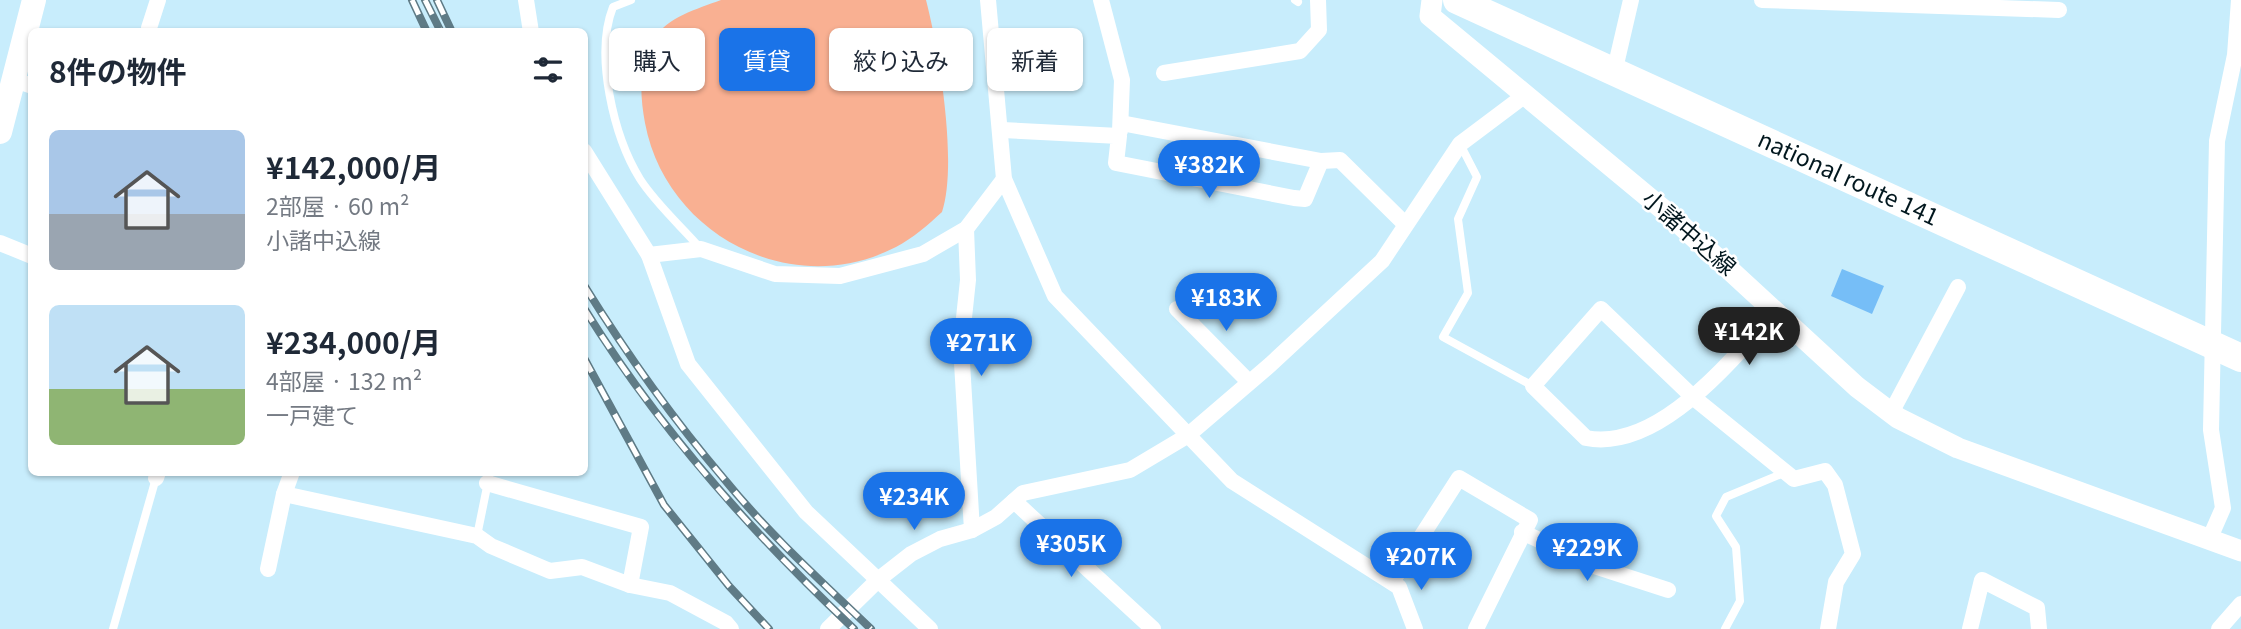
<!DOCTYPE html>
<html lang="ja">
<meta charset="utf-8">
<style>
:root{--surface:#fff;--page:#f2f2f3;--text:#1f2937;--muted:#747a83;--accent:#1a73e8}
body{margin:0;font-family:Georgia,"Noto Sans JP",serif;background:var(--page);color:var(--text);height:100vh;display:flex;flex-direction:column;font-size:26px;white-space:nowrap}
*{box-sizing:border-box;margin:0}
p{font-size:23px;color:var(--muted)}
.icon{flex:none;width:38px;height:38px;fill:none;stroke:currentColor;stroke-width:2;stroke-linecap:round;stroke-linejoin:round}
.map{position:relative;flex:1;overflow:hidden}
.side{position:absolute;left:28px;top:28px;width:560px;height:448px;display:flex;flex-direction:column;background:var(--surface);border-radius:10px;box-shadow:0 2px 5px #0004}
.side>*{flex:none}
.banner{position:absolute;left:609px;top:28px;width:665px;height:63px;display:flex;gap:14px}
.price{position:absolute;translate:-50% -60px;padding:0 16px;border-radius:24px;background:var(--accent);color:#fff;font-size:23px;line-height:46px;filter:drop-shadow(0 2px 4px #0008)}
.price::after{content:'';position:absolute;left:50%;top:42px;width:21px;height:16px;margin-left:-10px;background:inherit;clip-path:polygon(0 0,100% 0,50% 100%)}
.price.current{background:#222;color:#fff}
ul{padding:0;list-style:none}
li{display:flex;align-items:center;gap:21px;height:175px;padding:0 21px}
li span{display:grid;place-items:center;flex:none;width:196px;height:140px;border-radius:10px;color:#555}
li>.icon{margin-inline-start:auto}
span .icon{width:84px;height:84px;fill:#fffc;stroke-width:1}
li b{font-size:30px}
h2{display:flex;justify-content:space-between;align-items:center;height:84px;padding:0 21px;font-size:30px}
.chip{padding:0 24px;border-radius:10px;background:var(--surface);box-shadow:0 2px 5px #0004;font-size:24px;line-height:63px}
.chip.current{background:var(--accent);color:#fff}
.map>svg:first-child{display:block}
.green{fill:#f9b092}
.building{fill:#76bef7}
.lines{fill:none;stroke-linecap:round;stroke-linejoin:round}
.lane{stroke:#fff;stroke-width:8}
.street{stroke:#fff;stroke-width:16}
.secondary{stroke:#fff;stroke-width:21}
.primary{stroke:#fff;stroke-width:24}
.highway{stroke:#fff;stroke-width:28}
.rail-casing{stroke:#5f7b86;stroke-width:8}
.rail{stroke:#fff;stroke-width:5;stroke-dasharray:16;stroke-linecap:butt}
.labels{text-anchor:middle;stroke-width:5;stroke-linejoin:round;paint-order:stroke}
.street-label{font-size:23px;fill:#02171e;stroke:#fff}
</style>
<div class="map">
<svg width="2241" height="629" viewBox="0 0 2241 629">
<rect width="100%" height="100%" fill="#c8edfc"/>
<path class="green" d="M 721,0 L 926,0 C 939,50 958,164 942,212 C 928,225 913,238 896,247 C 792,301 666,235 645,123 C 640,96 638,63 653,40 C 667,17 697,9 721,0 Z"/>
<path class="building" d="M 1842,269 L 1884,286 L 1872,314 L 1831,296 Z"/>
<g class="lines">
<g class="lane">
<path d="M 631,0 L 613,7 C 594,55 614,137 640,179 C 656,204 682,227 701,249"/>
<path d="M 1295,0 L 1298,2"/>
<path d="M 1460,144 L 1477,177 L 1458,219 L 1468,293 L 1443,337 L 1533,386"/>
<path d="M 477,536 L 490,472"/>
<path d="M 113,629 L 156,478"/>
<path d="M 1725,629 L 1740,601 L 1736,547 L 1716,516 L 1726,497 L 1786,472"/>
</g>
<g class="street">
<path d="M 526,0 L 531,32"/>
<path d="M 988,0 L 1004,179 L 1055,296 L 1232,481 L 1399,587 L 1415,629"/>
<path d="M 1101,0 L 1122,80 L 1120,131"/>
<path d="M 1762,0 L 2059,10"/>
<path d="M 149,28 L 158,0"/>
<path d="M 1164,73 L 1300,51 L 1319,30 L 1318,0"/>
<path d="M 1614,73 L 1631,0"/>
<path d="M 15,80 L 32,86"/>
<path d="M 1121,123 L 1321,161"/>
<path d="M 1002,130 L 1119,136 L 1116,163 L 1294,198 L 1305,199 L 1321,161 L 1340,160 L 1405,224"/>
<path d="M 584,151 L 649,255 L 688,364 L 806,512 L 930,629"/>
<path d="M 966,229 L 968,280 L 961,346 L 972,530"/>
<path d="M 0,243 L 32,256"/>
<path d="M 649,255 L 701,249 L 775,274 L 840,276 L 923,254 L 966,229 L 1004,179"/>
<path d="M 1177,309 L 1249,382"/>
<path d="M 1777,311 C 1732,358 1660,452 1586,438 L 1533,386 L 1601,309 L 1694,398 L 1794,479 L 1825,471 L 1835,485 L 1853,554 L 1836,582 L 1828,629"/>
<path d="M 1891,413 L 1958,287"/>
<path d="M 156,478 L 158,472"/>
<path d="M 487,483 L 641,527 L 630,585"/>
<path d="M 284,494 L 477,536 L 491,546 L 550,571 L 582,567 L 630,585 L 670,593 L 726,623 L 731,629"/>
<path d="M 1014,501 L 1153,629"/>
<path d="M 1522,532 L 1597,567 L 1668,590"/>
<path d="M 2209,540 L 2223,508 L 2211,430 L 2217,141 L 2235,55 L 2239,0"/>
<path d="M 268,569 L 284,494 L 292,472"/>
<path d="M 1392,582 L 1459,478 L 1530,520 L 1476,629"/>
<path d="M 828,629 L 879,579 L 911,554 L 940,539 L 972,530 L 996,517 L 1023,493 L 1130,470 L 1187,436 L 1271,364 L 1382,261 L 1460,144 L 1524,96"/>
<path d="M 1970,629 L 1982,580 L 2037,608 L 2039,629"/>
<path d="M 2219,629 L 2241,604"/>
</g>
<path class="secondary" d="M 1432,0 L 1430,16 L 1671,216 L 1857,387 L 1898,418 L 1958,448 L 2241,551"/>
<path class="primary" d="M 0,132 L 34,0"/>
<path class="highway" id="s1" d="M 1457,0 L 2241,358"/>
<g class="rail-casing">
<g id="rail">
<path d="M 412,0 L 427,32"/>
<path d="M 425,0 L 441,32"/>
<path d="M 437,0 L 452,32"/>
<path d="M 584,285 C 626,353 673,419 725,480 C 769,534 821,581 871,629"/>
<path d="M 584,308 C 658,428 752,533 854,629"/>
<path d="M 584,358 L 664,505 L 729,586 L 769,629"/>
</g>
</g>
<use href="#rail" class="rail"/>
</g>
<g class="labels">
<g class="street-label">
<text dy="8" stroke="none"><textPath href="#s1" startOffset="430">national route 141</textPath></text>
<text transform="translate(1689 233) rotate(41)" y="8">小諸中込線</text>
</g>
</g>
</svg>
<b class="price" style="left:1209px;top:200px">¥382K</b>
<b class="price" style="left:1226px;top:333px">¥183K</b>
<b class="price current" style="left:1749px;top:367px">¥142K</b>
<b class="price" style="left:981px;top:378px">¥271K</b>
<b class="price" style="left:914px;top:532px">¥234K</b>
<b class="price" style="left:1071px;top:579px">¥305K</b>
<b class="price" style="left:1587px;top:583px">¥229K</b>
<b class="price" style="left:1421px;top:592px">¥207K</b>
<div class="banner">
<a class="chip">購入</a>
<a class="chip current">賃貸</a>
<a class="chip">絞り込み</a>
<a class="chip">新着</a>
</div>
<section class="side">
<h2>8件の物件<svg class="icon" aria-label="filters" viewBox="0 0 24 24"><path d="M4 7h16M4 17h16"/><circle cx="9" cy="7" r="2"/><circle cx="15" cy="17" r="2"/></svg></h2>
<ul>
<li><span style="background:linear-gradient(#a9c7e8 60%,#9aa5b1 0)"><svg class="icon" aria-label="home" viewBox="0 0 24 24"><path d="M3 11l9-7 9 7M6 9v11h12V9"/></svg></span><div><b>¥142,000/月</b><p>2部屋 · 60 m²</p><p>小諸中込線</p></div></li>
<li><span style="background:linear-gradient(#bfe0f5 60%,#8fb573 0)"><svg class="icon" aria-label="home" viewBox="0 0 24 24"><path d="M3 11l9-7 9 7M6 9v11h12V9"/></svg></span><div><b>¥234,000/月</b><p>4部屋 · 132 m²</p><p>一戸建て</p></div></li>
</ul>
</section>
</div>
